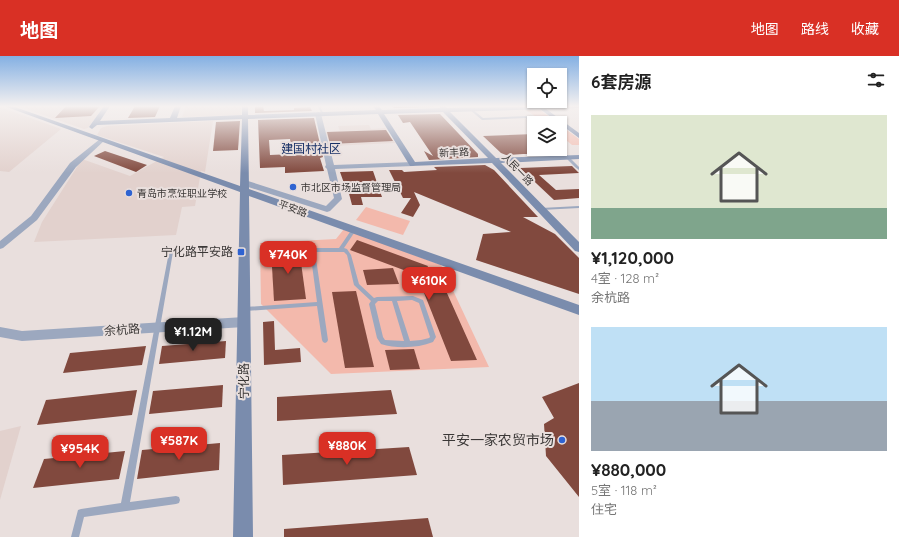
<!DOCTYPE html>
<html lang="zh">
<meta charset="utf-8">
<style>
:root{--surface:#fff;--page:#f2f2f2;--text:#222;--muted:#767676;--accent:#d93025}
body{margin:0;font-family:Quicksand,"Noto Sans SC",sans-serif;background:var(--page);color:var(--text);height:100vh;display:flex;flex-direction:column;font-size:15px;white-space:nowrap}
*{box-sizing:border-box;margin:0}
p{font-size:13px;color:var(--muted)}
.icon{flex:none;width:22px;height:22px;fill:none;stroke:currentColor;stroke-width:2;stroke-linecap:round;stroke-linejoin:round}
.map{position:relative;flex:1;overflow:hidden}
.drawer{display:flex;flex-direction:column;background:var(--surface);width:320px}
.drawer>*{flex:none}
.controls{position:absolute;left:527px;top:12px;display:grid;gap:8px}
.controls a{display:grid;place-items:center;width:40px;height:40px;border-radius:0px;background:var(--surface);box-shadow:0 1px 3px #0004;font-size:20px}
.price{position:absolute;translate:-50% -34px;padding:0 9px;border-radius:8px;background:var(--accent);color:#fff;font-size:13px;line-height:26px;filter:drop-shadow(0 1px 2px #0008)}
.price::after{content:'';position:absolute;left:50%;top:24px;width:12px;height:9px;margin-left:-6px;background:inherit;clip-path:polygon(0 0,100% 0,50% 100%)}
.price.on{background:#222;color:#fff}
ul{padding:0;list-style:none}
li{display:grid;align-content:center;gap:8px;height:212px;padding:0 12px}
li span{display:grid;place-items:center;height:124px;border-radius:0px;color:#555}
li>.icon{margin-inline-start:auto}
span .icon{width:72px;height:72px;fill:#fffc;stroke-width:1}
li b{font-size:17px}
h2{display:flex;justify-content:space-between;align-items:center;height:48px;padding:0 12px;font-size:17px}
header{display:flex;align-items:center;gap:24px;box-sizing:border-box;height:56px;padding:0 20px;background:var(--accent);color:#fff}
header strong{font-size:19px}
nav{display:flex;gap:22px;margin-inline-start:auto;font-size:14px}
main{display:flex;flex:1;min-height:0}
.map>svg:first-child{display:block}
.built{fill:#e2d1cd}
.green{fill:#f3b9ac}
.building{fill:#81493e;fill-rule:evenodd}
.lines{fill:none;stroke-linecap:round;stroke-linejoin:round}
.lane{fill:#9ca8bf;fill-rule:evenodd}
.street{fill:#9ca8bf;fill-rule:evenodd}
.secondary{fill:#7a8cad;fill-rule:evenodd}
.primary{fill:#6277a0;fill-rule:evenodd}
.poi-dot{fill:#2f63d1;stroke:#e9dfdd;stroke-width:1.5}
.labels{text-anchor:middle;stroke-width:4;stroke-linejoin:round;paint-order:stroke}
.far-street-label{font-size:10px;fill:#3b3837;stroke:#e9dfdd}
.far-poi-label{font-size:10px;fill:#3b3837;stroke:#e9dfdd;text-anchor:start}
.far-quarter-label{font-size:12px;fill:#183167;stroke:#e9dfdd}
.poi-label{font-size:12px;fill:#3b3837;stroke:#e9dfdd;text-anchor:end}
.street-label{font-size:12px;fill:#3b3837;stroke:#e9dfdd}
.near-poi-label{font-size:14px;fill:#3b3837;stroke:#e9dfdd;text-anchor:end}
</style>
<header>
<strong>地图</strong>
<nav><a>地图</a><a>路线</a><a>收藏</a></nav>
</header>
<main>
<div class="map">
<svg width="579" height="481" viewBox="0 0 579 481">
<rect width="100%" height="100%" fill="#e9dfdd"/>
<g class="built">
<path d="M 17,50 L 104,50 L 88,72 L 84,73 Z"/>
<path d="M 186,50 L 241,50 L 241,59 L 182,61 Z"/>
<path d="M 0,51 L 61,73 L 9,116 L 0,115 Z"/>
<path d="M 213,65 L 205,116 L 201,115 L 195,150 L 182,151 L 176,179 L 34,186 L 42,166 L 82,103 L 130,120 L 164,101 L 97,79 L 101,72 L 107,70 Z"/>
<path d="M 369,69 L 371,73 L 385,72 L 395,87 L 331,90 L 325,76 L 340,75 L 338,70 Z"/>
<path d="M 21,370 L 0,444 L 0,375 Z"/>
</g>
<g class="green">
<path d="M 526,54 L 540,54 L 558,67 L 545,67 Z"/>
<path d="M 560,69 L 579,83 L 579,89 L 572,89 L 560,79 Z"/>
<path d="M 366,151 L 410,165 L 403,179 L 356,164 Z"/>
<path d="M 344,173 L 441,209 L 489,311 L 331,318 L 261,248 L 260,187 L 336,183 Z"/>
</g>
<g class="building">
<path d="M 66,50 L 100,50 L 91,60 L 55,62 Z"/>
<path d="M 135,50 L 160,50 L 155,61 L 128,62 Z"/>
<path d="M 255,50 L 263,50 L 264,55 L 294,54 L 294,52 L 310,51 L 312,55 L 255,57 Z"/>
<path d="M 392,50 L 432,50 L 434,51 L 394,52 Z"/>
<path d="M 440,58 L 478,98 L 478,101 L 429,104 L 424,95 L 433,100 L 410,66 L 403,67 L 398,59 Z"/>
<path d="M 314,62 L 323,101 L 320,102 L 324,115 L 285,117 L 285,111 L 260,112 L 258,64 ZM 290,83 L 292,98 L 270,99 L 269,84 Z"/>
<path d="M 240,65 L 238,94 L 213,95 L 216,66 Z"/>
<path d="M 386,74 L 393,85 L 330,88 L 327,76 Z"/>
<path d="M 534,78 L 534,98 L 523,98 L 506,99 L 501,97 L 483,80 Z"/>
<path d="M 105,95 L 147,109 L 136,116 L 94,100 Z"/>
<path d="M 485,109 L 494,114 L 538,161 L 523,161 L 555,178 L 579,202 L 579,238 L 476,204 L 483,178 L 511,176 L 414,136 L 420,149 L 413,161 L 401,157 L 411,142 L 403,142 L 389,114 L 402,114 L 404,116 L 437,114 L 434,111 Z"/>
<path d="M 572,110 L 579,117 L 539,119 L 556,134 L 579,133 L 579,142 L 554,144 L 520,112 Z"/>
<path d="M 373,115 L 382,141 L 361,141 L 363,149 L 352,149 L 347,130 L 345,130 L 340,116 Z"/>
<path d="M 357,184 L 428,210 L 421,227 L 442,226 L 477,304 L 451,305 L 417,219 L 350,194 Z"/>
<path d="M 299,192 L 306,243 L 274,245 L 271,194 Z"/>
<path d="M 393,212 L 399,228 L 367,229 L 363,214 Z"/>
<path d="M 356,235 L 374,311 L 345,312 L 332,236 Z"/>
<path d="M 274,265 L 275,294 L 300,292 L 301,306 L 264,309 L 263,266 Z"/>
<path d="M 226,285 L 225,302 L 159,308 L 162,290 Z"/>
<path d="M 146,290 L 142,309 L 63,317 L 70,297 Z"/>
<path d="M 414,293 L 420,313 L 390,314 L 385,294 Z"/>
<path d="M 579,327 L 579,441 L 546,400 L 544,368 L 554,362 L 542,341 Z"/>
<path d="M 223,329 L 222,351 L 149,358 L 153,335 Z"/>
<path d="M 137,334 L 132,359 L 37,369 L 46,344 Z"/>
<path d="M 391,334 L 397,358 L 277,365 L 277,341 Z"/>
<path d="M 220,387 L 219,414 L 137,423 L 142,394 Z"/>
<path d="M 409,391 L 417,419 L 283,429 L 282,399 Z"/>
<path d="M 125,395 L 119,423 L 33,432 L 44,403 Z"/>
<path d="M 428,462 L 433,481 L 284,481 L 284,473 Z"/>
</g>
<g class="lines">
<g class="lane">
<path d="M 318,50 L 320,50 L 324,59 L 322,59 Z"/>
<path d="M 471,52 L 483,62 L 527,60 L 536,67 L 533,68 L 526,62 L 482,64 L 470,54 L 470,53 Z"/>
<path d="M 560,92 L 579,111 L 579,114 L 575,111 L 557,93 L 560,93 Z"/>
<path d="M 579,150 L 579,152 L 541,154 L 539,153 L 541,152 Z"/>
<path d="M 352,173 L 356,173 L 356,174 L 344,192 L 347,193 L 351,199 L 359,228 L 374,242 L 377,241 L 413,240 L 423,244 L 436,281 L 433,286 C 418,292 397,293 381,288 L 377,282 L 369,248 L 371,245 L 354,229 L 347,199 L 344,196 L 315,196 L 328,284 L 327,286 L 325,287 L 323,286 L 322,284 L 317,250 L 245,255 L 243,255 L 242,253 L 243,251 L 245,251 L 317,246 L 310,194 L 312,192 L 339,192 ZM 412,244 L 419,247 L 430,281 L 429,282 L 421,284 L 410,285 L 397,245 ZM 378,245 L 392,245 L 404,285 L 385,284 L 383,281 L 375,248 Z"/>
<path d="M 171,194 L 173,196 L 130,446 L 176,440 L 179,441 L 180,444 L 179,447 L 176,448 L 84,461 L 79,481 L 71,481 L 78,454 L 81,453 L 121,447 L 169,196 Z"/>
</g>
<g class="street">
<path d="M 318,56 L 321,58 L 334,109 L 413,106 L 417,108 L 413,110 L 335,113 L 342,143 L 330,155 L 327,156 L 242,129 L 242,125 L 248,125 L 326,150 L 334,142 L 327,113 L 325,111 L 326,109 L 315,58 Z"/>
<path d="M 100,83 L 105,84 L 76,111 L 37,164 L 3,192 L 0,193 L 0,185 L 31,160 L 70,107 Z"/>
<path d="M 244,261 L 248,263 L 250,266 L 248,269 L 244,271 L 22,285 L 0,281 L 0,271 L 22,275 Z"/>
</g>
<path class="secondary" d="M 4,50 L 12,50 L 240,130 L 242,63 L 97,69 L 92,73 L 89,71 L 104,50 L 110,50 L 100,65 L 170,62 L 175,50 L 181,50 L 177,62 L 242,59 L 242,50 L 248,50 L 248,59 L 376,54 L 373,50 L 379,50 L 382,54 L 440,52 L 440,50 L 444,50 L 447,52 L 579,50 L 579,52 L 450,56 L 496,102 L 579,99 L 579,103 L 501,107 L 579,186 L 579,196 L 575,195 L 492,107 L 410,110 L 378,58 L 248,63 L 249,133 L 579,249 L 579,259 L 249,140 L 253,481 L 233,481 L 240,136 ZM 443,56 L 488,102 L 415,106 L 384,58 Z"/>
<path class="primary" d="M 536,50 L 542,50 L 579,77 L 579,82 Z"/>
</g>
<linearGradient id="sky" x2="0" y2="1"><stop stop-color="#84b0e3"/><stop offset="0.43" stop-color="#f5f1f0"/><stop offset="1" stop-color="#f5f1f0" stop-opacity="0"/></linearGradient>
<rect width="579" height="117" fill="url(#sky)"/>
<g class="poi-dot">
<circle cx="293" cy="131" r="4"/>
<circle cx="129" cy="137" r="4"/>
<rect x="237" y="192" width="8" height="8" rx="2"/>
<circle cx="562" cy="384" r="4"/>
</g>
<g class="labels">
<g class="far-street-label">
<text transform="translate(454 96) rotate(-3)" y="4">新丰路</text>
<text transform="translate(518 113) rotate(46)" y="4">人民一路</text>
<text transform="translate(293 152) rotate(20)" y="4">平安路</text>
</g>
<g class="far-poi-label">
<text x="301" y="135">市北区市场监督管理局</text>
<text x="137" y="141">青岛市烹饪职业学校</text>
</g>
<g class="far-quarter-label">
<text x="311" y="97">建国村社区</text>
</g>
<g class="poi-label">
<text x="233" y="200">宁化路平安路</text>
</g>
<g class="street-label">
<text transform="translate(122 274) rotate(-4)" y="4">余杭路</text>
<text transform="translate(244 325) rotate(-90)" y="4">宁化路</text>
</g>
<g class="near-poi-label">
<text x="554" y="389">平安一家农贸市场</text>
</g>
</g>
</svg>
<div class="controls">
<a><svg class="icon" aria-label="locate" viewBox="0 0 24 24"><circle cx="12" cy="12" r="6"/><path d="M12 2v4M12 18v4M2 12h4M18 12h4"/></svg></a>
<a><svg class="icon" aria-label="layers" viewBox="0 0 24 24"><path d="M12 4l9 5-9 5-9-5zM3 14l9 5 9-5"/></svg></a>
</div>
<b class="price" style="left:288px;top:219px">¥740K</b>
<b class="price" style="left:429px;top:245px">¥610K</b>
<b class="price on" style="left:193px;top:296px">¥1.12M</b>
<b class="price" style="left:179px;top:405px">¥587K</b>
<b class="price" style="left:347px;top:410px">¥880K</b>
<b class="price" style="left:80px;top:413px">¥954K</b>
</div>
<section class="drawer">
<h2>6套房源<svg class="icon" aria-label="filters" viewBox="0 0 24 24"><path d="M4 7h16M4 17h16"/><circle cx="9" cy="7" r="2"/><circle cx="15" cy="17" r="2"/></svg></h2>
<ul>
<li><span style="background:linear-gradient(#dfe7d0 75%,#7fa58c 0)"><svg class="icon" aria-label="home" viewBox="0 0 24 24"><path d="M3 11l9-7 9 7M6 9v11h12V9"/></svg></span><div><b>¥1,120,000</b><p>4室 · 128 m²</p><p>余杭路</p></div></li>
<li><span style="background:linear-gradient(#bfe0f5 60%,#9aa5b1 0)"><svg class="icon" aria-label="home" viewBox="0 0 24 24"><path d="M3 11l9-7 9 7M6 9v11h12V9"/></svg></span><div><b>¥880,000</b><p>5室 · 118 m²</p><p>住宅</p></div></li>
</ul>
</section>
</main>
